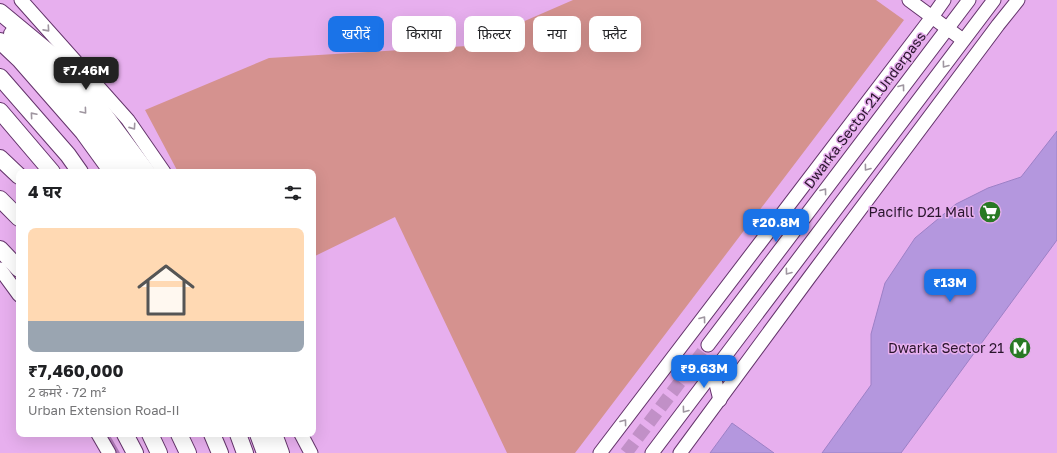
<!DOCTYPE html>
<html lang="hi">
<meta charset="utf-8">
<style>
:root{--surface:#fff;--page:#f6f6f6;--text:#202124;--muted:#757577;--line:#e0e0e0;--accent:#1a73e8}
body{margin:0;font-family:"Golos Text","Noto Sans Devanagari",sans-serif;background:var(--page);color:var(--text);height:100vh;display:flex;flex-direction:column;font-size:15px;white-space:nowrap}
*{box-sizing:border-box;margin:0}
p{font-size:13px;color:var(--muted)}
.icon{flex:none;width:22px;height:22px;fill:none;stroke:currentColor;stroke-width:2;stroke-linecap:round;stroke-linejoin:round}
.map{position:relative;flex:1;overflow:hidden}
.drawer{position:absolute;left:16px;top:169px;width:300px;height:268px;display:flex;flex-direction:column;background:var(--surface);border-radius:8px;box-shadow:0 4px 16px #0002}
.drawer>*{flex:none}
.banner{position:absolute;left:328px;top:16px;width:380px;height:36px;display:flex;gap:8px}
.price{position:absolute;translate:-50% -34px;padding:0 9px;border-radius:8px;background:var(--accent);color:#fff;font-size:13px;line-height:26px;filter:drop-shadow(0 1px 2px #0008)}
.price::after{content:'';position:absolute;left:50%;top:24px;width:12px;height:9px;margin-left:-6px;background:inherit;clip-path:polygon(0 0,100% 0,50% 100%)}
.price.active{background:#222;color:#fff}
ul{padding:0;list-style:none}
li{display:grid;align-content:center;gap:8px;height:212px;padding:0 12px}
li+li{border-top:1px solid var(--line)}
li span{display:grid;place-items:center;height:124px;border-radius:8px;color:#555}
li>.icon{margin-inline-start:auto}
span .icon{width:72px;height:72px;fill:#fffc;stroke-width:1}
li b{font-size:17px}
h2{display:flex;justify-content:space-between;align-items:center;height:48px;padding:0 12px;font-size:17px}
.chip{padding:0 14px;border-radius:8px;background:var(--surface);box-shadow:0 4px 16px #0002;font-size:14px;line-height:36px}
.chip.active{background:var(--accent);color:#fff}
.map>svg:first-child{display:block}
.green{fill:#d5928f}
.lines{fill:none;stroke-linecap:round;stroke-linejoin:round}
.stream{stroke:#af7ab7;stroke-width:3.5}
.building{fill:#b497de;stroke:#9d80c6}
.secondary-tunnel{stroke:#c190c7;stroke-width:13;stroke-dasharray:13 6;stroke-linecap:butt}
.secondary-casing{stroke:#64346b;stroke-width:15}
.highway-casing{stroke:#64346b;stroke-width:18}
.secondary{stroke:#fff;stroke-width:13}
.highway{stroke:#fff;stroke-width:16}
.oneway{stroke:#9f96a0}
.labels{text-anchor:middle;stroke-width:3;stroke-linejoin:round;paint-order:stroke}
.street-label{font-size:14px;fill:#2a152d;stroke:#e7afee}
.poi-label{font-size:14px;fill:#2a152d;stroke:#e7afee;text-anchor:end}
</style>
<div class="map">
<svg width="1057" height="453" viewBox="0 0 1057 453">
<rect width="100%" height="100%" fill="#e7afee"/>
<path class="green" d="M 573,0 L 876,0 L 904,20 L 575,453 L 507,453 L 395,217 L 313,257 L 313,172 L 178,172 L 145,110 L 269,58 L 467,46 Z"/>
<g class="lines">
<path class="stream" d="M 107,434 L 118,453"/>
</g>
<g class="building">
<path d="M 1057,131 L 1057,240 L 901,453 L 822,453 L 871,385 L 871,334 L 885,283 L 915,238 L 956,204 L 988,188 L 1021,177 Z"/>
<path d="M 732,423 L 774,453 L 710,453 Z"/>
</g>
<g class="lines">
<path class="secondary-tunnel" d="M 626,453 L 708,345"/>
<g class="secondary-casing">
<g id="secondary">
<path d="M 21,0 L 128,120 L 164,172"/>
<path d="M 909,0 L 963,40"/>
<path d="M 0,269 L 19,295"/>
<path d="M 708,345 L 969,0"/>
<path d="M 713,372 L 720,400"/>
<path d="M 98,434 L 109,453"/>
<path d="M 301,434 L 311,453"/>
<path d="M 600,453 L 932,17 L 944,0"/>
<path d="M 652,453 L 994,0"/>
<path d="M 680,453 L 809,278 L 998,25 L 1018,0"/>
</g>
</g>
<g class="highway-casing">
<g id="highway">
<path d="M 0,12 L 58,60 L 101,110 L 147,172"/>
<path d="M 12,34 C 45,67 76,100 104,137 C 113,148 122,160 129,172"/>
<path d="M 0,41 L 20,60 L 83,132 L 112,172"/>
<path d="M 0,77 L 68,155 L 80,172"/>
<path d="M 0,111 L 52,172"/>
<path d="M 0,158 L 19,176"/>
<path d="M 0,199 L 19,218"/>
<path d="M 0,249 L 19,269"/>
<path d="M 125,434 L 135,453"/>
<path d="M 150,434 L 159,453"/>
<path d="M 179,434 L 188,453"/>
<path d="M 212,434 L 220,453"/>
<path d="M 238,434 L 245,453"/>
<path d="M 258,434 L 265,453"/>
<path d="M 274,434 L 281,453"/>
</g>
</g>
<use href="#secondary" class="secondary"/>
<use href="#highway" class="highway"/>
</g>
<defs><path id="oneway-chevron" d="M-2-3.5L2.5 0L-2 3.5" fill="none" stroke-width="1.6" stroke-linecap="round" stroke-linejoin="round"/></defs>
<g class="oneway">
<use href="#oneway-chevron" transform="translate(47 29) rotate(48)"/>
<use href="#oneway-chevron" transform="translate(945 65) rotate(127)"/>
<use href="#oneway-chevron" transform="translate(902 87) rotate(-53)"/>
<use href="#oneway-chevron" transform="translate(84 111) rotate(50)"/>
<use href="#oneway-chevron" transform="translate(33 115) rotate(-131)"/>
<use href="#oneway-chevron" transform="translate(133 127) rotate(55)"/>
<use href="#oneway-chevron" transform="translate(867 168) rotate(127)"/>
<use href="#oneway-chevron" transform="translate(824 191) rotate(-53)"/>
<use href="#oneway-chevron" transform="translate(788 272) rotate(127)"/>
<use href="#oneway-chevron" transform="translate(703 319) rotate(-53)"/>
<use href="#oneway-chevron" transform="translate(685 410) rotate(127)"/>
<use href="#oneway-chevron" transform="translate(624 422) rotate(-53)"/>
</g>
<defs>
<g id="supermarket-disc" transform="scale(1.15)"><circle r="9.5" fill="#287924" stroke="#e7afee"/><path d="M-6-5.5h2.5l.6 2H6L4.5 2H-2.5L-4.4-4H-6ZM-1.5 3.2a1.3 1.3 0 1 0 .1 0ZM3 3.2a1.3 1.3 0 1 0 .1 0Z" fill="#fff"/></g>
<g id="metro-disc" transform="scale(1.15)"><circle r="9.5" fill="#287924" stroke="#e7afee"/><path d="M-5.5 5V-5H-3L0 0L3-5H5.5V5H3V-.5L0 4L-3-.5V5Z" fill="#fff"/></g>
</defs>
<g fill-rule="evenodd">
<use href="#supermarket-disc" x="990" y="212"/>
<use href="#metro-disc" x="1020" y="348"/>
</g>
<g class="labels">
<g class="street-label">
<text transform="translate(865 110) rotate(-53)" y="5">Dwarka Sector 21 Underpass</text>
</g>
<g class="poi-label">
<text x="974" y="217">Pacific D21 Mall</text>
<text x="1004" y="353">Dwarka Sector 21</text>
</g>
</g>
</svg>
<b class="price active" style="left:86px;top:91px">₹7.46M</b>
<b class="price" style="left:776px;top:243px">₹20.8M</b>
<b class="price" style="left:950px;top:303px">₹13M</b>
<b class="price" style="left:704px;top:389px">₹9.63M</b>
<div class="banner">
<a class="chip active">खरीदें</a>
<a class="chip">किराया</a>
<a class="chip">फ़िल्टर</a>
<a class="chip">नया</a>
<a class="chip">फ़्लैट</a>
</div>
<section class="drawer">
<h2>4 घर<svg class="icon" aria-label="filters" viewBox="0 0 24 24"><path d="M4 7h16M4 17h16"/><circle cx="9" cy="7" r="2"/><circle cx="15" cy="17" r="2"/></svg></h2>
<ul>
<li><span style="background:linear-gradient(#ffd9b3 75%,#9aa5b1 0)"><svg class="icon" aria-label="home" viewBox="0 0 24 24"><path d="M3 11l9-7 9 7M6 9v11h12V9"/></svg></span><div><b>₹7,460,000</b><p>2 कमरे · 72 m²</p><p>Urban Extension Road-II</p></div></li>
</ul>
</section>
</div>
